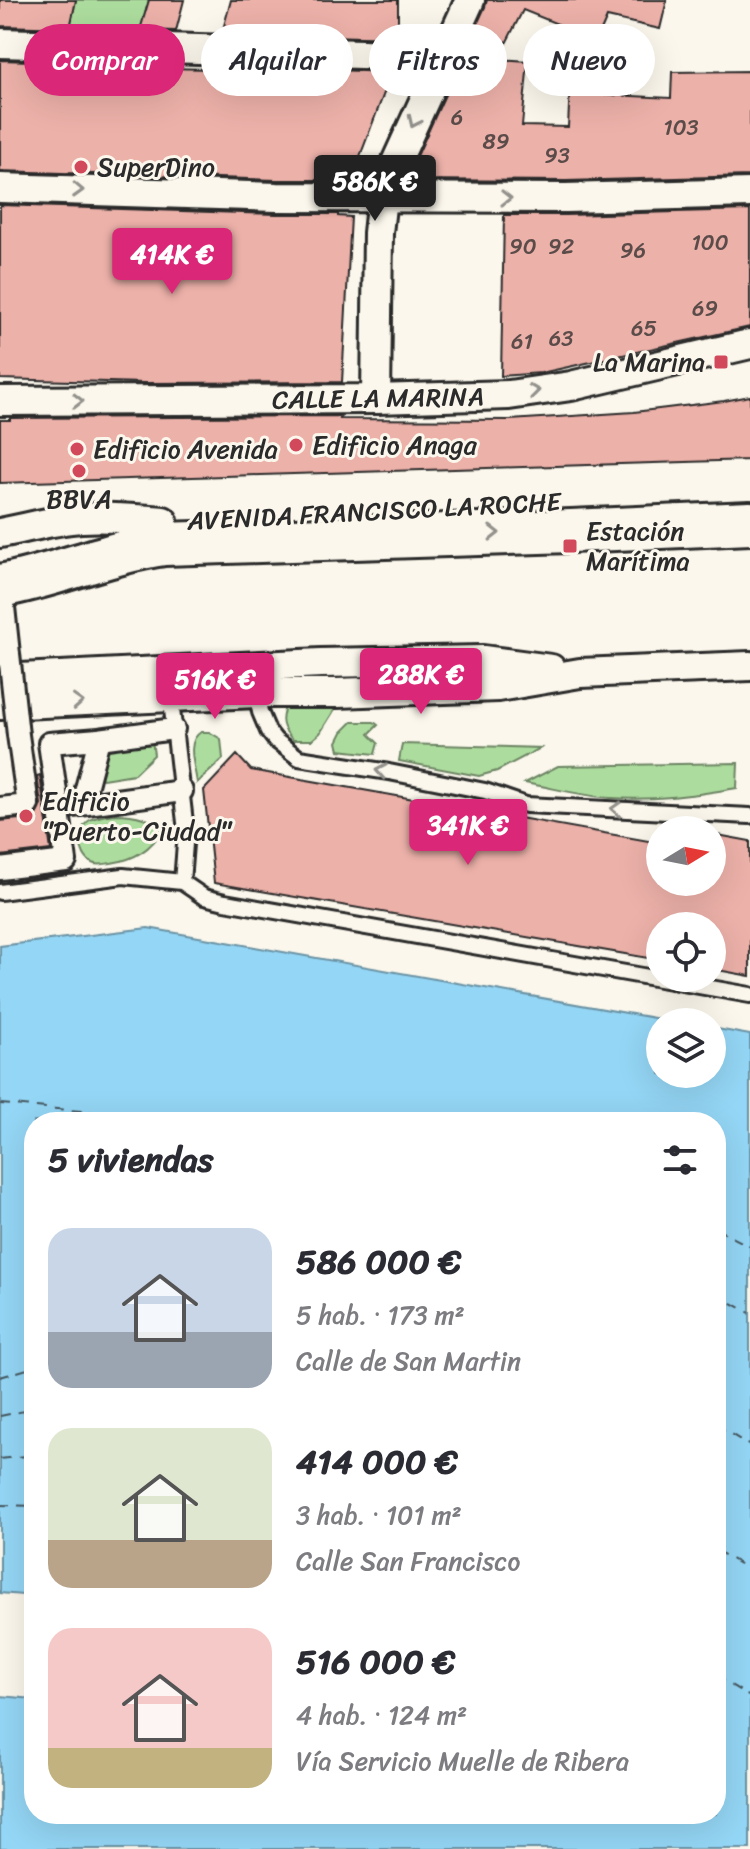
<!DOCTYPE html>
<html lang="es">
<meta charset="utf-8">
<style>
:root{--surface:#fff;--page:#f7f7f7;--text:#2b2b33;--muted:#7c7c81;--accent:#db2777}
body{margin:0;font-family:Sriracha,sans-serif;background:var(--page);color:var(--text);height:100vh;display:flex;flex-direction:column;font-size:30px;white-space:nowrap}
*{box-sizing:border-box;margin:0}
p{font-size:26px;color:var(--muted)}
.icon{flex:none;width:44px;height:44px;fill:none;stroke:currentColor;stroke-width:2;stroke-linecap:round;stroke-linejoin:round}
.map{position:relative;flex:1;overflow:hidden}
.details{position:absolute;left:24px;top:1112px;width:702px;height:712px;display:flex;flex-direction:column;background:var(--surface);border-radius:32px;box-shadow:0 8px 32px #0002}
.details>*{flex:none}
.hud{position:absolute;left:24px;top:24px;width:702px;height:72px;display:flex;gap:16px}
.needle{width:52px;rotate:80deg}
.tools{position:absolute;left:646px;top:816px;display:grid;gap:16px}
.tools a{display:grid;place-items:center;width:80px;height:80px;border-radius:50%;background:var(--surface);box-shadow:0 8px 32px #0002;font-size:40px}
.price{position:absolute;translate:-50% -68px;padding:0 18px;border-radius:8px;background:var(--accent);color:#fff;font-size:26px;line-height:52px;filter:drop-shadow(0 2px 4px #0008)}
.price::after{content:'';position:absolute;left:50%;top:48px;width:24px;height:18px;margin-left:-12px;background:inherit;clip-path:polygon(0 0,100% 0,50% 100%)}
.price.on{background:#222;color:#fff}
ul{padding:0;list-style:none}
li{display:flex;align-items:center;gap:24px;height:200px;padding:0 24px}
li span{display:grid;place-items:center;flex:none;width:224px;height:160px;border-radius:24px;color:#555}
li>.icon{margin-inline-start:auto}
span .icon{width:96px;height:96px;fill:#fffc;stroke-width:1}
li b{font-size:34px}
h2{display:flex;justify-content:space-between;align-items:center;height:96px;padding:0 24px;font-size:34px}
.pill{padding:0 28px;border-radius:36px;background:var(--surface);box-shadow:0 8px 32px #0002;font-size:28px;line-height:72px}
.pill.on{background:var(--accent);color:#fff}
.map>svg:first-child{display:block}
.green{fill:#addd9e;stroke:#6c8464;stroke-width:2}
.water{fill:#94d6f5;stroke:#6a92a4;stroke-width:2}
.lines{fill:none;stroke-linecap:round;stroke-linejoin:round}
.ferry{stroke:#45565e;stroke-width:2;stroke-dasharray:10 8;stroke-linecap:butt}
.building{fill:#ecb1a9;stroke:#2b2b2b;stroke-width:2}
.service-casing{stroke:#2b2b2b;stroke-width:20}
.pedestrian-casing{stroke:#2b2b2b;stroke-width:26}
.minor-casing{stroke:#2b2b2b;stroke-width:34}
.primary-casing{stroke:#2b2b2b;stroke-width:48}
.service{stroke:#fbf7ec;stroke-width:14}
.pedestrian{stroke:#fbf7ec;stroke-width:20}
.minor{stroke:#fbf7ec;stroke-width:28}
.primary{stroke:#fbf7ec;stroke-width:42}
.pedestrian-bridge-casing{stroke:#2b2b2b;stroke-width:26;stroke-linecap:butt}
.pedestrian-bridge{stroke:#fbf7ec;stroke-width:20}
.oneway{stroke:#93918c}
.poi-dot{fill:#d1495b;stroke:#fbf7ec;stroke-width:3}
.labels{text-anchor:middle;stroke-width:6;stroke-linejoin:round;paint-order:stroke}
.number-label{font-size:22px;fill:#5b4c4a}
.poi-label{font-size:26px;fill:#2b2b2b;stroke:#fbf7ec;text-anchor:start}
.street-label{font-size:26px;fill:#2b2b2b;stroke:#fbf7ec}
</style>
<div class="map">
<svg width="750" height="1849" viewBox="0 0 750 1849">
<rect width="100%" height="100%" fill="#fbf7ec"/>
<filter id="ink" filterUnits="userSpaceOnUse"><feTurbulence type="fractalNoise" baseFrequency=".0125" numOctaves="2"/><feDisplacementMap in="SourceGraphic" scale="16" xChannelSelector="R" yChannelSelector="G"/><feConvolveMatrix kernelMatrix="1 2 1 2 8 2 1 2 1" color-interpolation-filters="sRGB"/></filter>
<g filter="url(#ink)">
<g class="green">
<path d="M 76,0 L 149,0 L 137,42 L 68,36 Z"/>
<path d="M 340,701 L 320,733 L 312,740 L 293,740 C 282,729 279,720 286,706 Z"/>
<path d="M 352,722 L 374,722 L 378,725 L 369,734 L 378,743 L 375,754 L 339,750 L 337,742 L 342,732 Z"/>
<path d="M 201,732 L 209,732 L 221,739 L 223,759 L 197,783 C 195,767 185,741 201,732 Z"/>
<path d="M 152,740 L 154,755 L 134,774 L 103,779 L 96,776 L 106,748 Z"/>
<path d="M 402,744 L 541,748 L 497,771 L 479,776 L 399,761 Z"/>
<path d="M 738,763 L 737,788 C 695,795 654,801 611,798 C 583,796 553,788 525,783 L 558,766 Z"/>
<path d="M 115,814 C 131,814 151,817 162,830 C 151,850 133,860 111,863 C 104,864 98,866 92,863 C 78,855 76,828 90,820 C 97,816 107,815 115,814 Z"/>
</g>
<path class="water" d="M 148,928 L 677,1022 L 660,1022 L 660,1074 L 712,1074 L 712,1028 L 750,1035 L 750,1849 L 0,1849 L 0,1696 L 34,1699 L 34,1814 L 716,1814 L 716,1122 L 34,1122 L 34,1596 L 0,1593 L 0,946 Z"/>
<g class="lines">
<g class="ferry">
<path d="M 0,1104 L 208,1122"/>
<path d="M 716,1229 L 750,1246"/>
<path d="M 716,1294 L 750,1313"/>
<path d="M 0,1377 L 34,1367"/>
<path d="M 0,1416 L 34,1409"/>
<path d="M 716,1425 L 750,1446"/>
<path d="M 0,1459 L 34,1455"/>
<path d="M 0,1505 L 34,1506"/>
<path d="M 716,1550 L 750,1570"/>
<path d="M 716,1676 L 750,1697"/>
</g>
</g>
<g class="building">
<path d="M 0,0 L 76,0 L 70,28 L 0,26 Z"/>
<path d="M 149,0 L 184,0 L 176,31 L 140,30 Z"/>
<path d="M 231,0 L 398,0 L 398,38 L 222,33 Z"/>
<path d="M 487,0 L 667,0 L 660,29 L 607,17 L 597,40 L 523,10 L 498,59 L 528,61 L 522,126 L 568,127 L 571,63 L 596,65 L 593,94 L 671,98 L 672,72 L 750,71 L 750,176 L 566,181 L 406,180 L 485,7 Z"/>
<path d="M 0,60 L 62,62 L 61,65 L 129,67 L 130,64 L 167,65 L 166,68 L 212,69 L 213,66 L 392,72 L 351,180 L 277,180 L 0,171 Z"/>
<path d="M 0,205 L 276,214 L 338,214 L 338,216 L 351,217 L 342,382 L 144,383 L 0,379 Z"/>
<path d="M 750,210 L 750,327 L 541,373 L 501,376 L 504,215 L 566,215 Z"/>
<path d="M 750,396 L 750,460 L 0,483 L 0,420 L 10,420 L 10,418 L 341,416 L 340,419 L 510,420 L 634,412 L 724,401 Z"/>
<path d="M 237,755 L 251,770 L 660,843 L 660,882 L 712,882 L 712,834 L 750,841 L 750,976 L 712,969 L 712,926 L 660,926 L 660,960 L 214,883 L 204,790 Z"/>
<path d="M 40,775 L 51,850 L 0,856 L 0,821 L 29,818 L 36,815 L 41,804 L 37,776 Z"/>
</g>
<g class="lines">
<g class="service-casing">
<g id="service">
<path d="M 256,691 L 260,712 L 268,731 L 275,740 L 299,758 L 389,772 L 485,791 L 526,805 L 750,816"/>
<path d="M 170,692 L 186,831 L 182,882"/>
<path d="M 0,892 L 123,876 L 182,882 L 204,897 L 225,902 L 750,995"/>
</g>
</g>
<g class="pedestrian-casing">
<g id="pedestrian">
<path d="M 4,607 L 9,654"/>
<path d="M 82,804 L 99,739"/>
<path d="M 0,808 L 28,805 L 18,735"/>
<path d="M 58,808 L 182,791"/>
<path d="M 0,869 L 66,861 L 49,743 L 99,739 L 174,729"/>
</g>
</g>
<g class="minor-casing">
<g id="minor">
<path d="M 0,43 L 394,55 L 447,50"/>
<path d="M 0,188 L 277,197 L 566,198 L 750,193"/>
<path d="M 376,399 L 378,233 L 382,197 L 388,180 L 470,0"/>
<path d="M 0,401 L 376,399 L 509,395 L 571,386 L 750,344"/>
<path d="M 0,533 C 27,528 53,520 81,518 C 108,516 136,519 163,521"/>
<path d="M 0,679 L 321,663 L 483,660 L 551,669"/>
<path d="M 0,705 L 256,693 L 337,693 L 498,687 L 580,673 L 750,666"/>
</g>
</g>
<g class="primary-casing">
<path id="primary" d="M 0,586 C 56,576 108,552 164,544 L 571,531 L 750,523"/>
</g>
<use href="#service" class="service"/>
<use href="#pedestrian" class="pedestrian"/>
<use href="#minor" class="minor"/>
<use href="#primary" class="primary"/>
<g class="pedestrian-bridge-casing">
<path id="pedestrian-bridge" d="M 9,654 L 18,735"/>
</g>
<use href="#pedestrian-bridge" class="pedestrian-bridge"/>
</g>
<defs><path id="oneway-chevron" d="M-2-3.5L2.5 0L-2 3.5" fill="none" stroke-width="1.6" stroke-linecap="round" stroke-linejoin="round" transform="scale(2)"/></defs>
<g class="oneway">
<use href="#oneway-chevron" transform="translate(414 122) rotate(115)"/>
<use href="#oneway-chevron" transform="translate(78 190) rotate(2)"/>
<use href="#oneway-chevron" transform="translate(506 198)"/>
<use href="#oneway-chevron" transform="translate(534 391) rotate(-8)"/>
<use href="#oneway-chevron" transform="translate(78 401)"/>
<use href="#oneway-chevron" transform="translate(494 533) rotate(-1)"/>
<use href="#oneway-chevron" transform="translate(78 702) rotate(-3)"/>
<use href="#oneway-chevron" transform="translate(381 771) rotate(-170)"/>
<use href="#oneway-chevron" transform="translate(616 809) rotate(-177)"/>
</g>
</g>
<g class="poi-dot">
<circle cx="81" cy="167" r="8"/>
<rect x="713" y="354" width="16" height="16" rx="4"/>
<circle cx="296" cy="445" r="8"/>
<circle cx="77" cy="449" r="8"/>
<circle cx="79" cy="471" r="8"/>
<rect x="562" y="538" width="16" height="16" rx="4"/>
<circle cx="26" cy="816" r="8"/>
</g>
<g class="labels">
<g class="number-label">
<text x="457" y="125">6</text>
<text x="681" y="135">103</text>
<text x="496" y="149">89</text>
<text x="557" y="163">93</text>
<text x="710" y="250">100</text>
<text x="523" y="254">90</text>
<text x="561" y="254">92</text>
<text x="633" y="258">96</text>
<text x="705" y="316">69</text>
<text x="644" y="336">65</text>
<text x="561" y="346">63</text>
<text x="522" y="349">61</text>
</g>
<g class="poi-label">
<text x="97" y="176">SuperDino</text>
<text x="705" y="371" text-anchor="end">La Marina</text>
<text x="312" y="454">Edificio Anaga</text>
<text x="93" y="458">Edificio Avenida</text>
<text x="79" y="508" text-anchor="middle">BBVA</text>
<text x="586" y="540">Estación<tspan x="586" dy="30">Marítima</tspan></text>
<text x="42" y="810">Edificio<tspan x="42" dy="30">"Puerto-Ciudad"</tspan></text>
</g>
<g class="street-label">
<text transform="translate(378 398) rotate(-1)" y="9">CALLE LA MARINA</text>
<text transform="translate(374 511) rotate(-3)" y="9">AVENIDA FRANCISCO LA ROCHE</text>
</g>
</g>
</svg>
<div class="tools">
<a><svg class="needle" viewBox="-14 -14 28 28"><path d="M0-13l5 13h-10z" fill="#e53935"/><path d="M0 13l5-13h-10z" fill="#7c7c81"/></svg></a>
<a><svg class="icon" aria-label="locate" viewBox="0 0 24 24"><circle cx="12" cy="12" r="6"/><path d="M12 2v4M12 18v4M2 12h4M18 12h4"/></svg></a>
<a><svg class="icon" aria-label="layers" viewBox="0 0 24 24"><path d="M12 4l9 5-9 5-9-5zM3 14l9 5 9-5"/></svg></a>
</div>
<b class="price on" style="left:375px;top:223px">586K €</b>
<b class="price" style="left:172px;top:296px">414K €</b>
<b class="price" style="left:421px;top:716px">288K €</b>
<b class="price" style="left:215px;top:721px">516K €</b>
<b class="price" style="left:468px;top:867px">341K €</b>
<div class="hud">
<a class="pill on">Comprar</a>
<a class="pill">Alquilar</a>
<a class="pill">Filtros</a>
<a class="pill">Nuevo</a>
</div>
<section class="details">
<h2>5 viviendas<svg class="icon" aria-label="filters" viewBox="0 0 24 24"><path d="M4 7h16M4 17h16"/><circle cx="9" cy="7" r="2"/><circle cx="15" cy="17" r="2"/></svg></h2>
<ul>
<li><span style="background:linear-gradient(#c9d6e8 65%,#9aa5b1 0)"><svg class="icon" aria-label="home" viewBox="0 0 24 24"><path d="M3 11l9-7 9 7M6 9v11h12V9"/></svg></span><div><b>586 000 €</b><p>5 hab. · 173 m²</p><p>Calle de San Martin</p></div></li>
<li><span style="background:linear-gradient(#dfe7d0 70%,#b9a48a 0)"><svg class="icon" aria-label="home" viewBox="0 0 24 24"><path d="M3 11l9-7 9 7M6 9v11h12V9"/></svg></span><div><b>414 000 €</b><p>3 hab. · 101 m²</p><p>Calle San Francisco</p></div></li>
<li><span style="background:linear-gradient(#f6c9c9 75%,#c2b280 0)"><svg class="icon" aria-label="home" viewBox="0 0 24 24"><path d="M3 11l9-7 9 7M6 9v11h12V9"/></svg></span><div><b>516 000 €</b><p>4 hab. · 124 m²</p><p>Vía Servicio Muelle de Ribera</p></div></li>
</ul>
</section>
</div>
